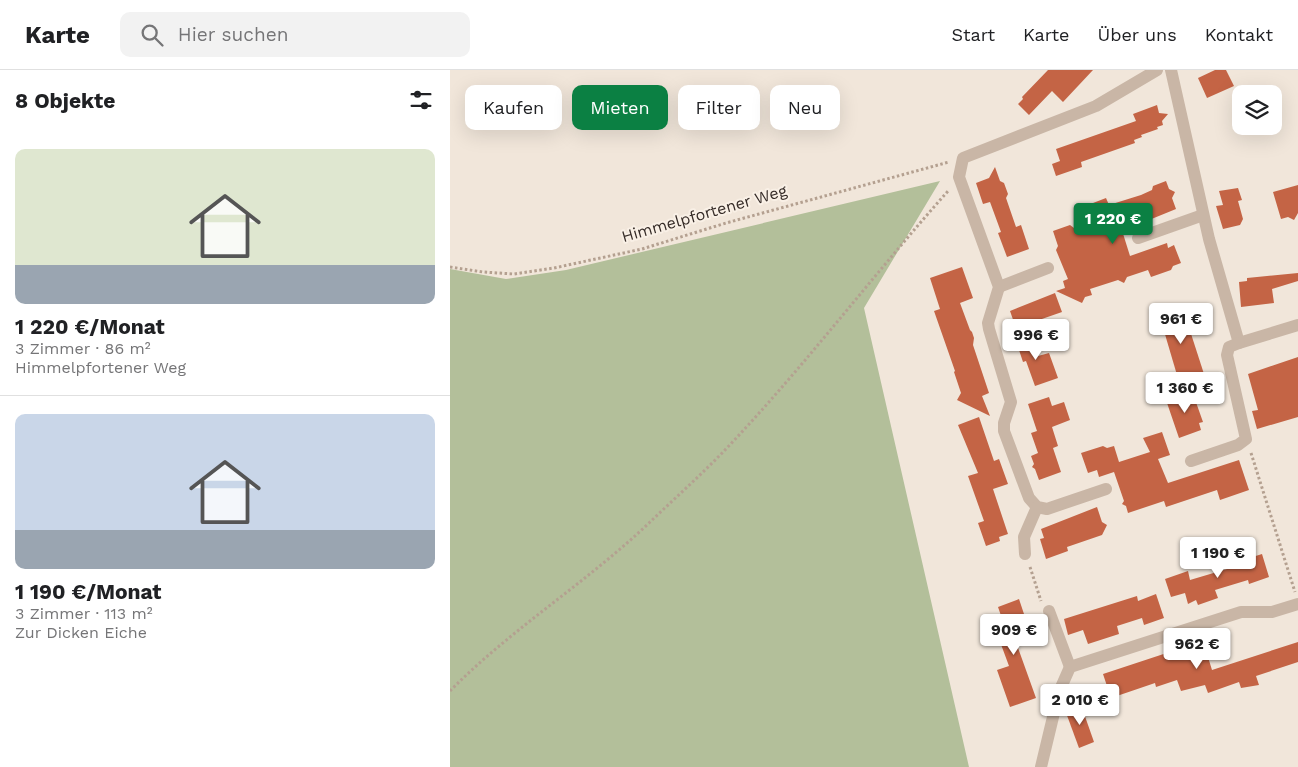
<!DOCTYPE html>
<html lang="de">
<meta charset="utf-8">
<style>
:root{--surface:#fff;--page:#f2f2f2;--text:#202124;--muted:#757577;--line:#e0e0e0;--accent:#0b8043}
body{margin:0;font-family:"Work Sans",sans-serif;background:var(--page);color:var(--text);height:100vh;display:flex;flex-direction:column;font-size:19px;white-space:nowrap}
*{box-sizing:border-box;margin:0}
p{font-size:16px;color:var(--muted)}
.icon{flex:none;width:28px;height:28px;fill:none;stroke:currentColor;stroke-width:2;stroke-linecap:round;stroke-linejoin:round}
.map{position:relative;flex:1;overflow:hidden}
.sheet{display:flex;flex-direction:column;background:var(--surface);width:450px}
.sheet>*{flex:none}
.hud{position:absolute;left:15px;top:15px;width:475px;height:45px;display:flex;gap:10px}
.controls{position:absolute;left:782px;top:15px;display:grid;gap:10px}
.controls a{display:grid;place-items:center;width:50px;height:50px;border-radius:10px;background:var(--surface);box-shadow:0 5px 20px #0002;font-size:25px}
.price{position:absolute;translate:-50% -42px;padding:0 11px;border-radius:5px;background:#fff;color:#222;font-size:16px;line-height:32px;filter:drop-shadow(0 1px 2px #0008)}
.price::after{content:'';position:absolute;left:50%;top:30px;width:15px;height:11px;margin-left:-8px;background:inherit;clip-path:polygon(0 0,100% 0,50% 100%)}
.price.selected{background:var(--accent);color:#fff}
ul{padding:0;list-style:none}
li{display:grid;align-content:center;gap:10px;height:265px;padding:0 15px}
li+li{border-top:1px solid var(--line)}
li span{display:grid;place-items:center;height:155px;border-radius:10px;color:#555}
li>.icon{margin-inline-start:auto}
span .icon{width:90px;height:90px;fill:#fffc;stroke-width:1}
li b{font-size:21px}
h2{display:flex;justify-content:space-between;align-items:center;height:60px;padding:0 15px;font-size:21px}
.chip{padding:0 18px;border-radius:10px;background:var(--surface);box-shadow:0 5px 20px #0002;font-size:18px;line-height:45px}
.chip.selected{background:var(--accent);color:#fff}
header{display:flex;align-items:center;gap:30px;box-sizing:border-box;height:70px;padding:0 25px;background:var(--surface);border-bottom:1px solid var(--line)}
header strong{font-size:24px}
nav{display:flex;gap:28px;margin-inline-start:auto;font-size:18px}
.search{width:350px;height:45px;background:var(--page);display:flex;align-items:center;gap:12px;box-sizing:border-box;padding:0 18px;border-radius:10px;color:var(--muted);font-size:19px}
main{display:flex;flex:1;min-height:0}
.map>svg:first-child{display:block}
.green{fill:#b3bf9a}
.building{fill:#c46445}
.lines{fill:none;stroke-linecap:round;stroke-linejoin:round}
.path{stroke:#b4a090;stroke-width:3;stroke-dasharray:2.5 2.5;stroke-linecap:butt}
.minor{stroke:#c9b6a6;stroke-width:12}
.labels{text-anchor:middle;stroke-width:4;stroke-linejoin:round;paint-order:stroke}
.street-label{font-size:16px;fill:#352b27;stroke:#f9f0e6}
</style>
<header>
<strong>Karte</strong>
<div class="search"><svg class="icon" aria-label="search" viewBox="0 0 24 24"><circle cx="10" cy="10" r="6"/><path d="M15 15l6 6"/></svg>Hier suchen</div>
<nav><a>Start</a><a>Karte</a><a>Über uns</a><a>Kontakt</a></nav>
</header>
<main>
<section class="sheet">
<h2>8 Objekte<svg class="icon" aria-label="filters" viewBox="0 0 24 24"><path d="M4 7h16M4 17h16"/><circle cx="9" cy="7" r="2"/><circle cx="15" cy="17" r="2"/></svg></h2>
<ul>
<li><span style="background:linear-gradient(#dfe7d0 75%,#9aa5b1 0)"><svg class="icon" aria-label="home" viewBox="0 0 24 24"><path d="M3 11l9-7 9 7M6 9v11h12V9"/></svg></span><div><b>1 220 €/Monat</b><p>3 Zimmer · 86 m²</p><p>Himmelpfortener Weg</p></div></li>
<li><span style="background:linear-gradient(#c9d6e8 75%,#9aa5b1 0)"><svg class="icon" aria-label="home" viewBox="0 0 24 24"><path d="M3 11l9-7 9 7M6 9v11h12V9"/></svg></span><div><b>1 190 €/Monat</b><p>3 Zimmer · 113 m²</p><p>Zur Dicken Eiche</p></div></li>
</ul>
</section>
<div class="map">
<svg width="848" height="697" viewBox="0 0 848 697">
<rect width="100%" height="100%" fill="#f1e6da"/>
<path class="green" d="M 490,111 L 414,238 L 519,697 L 0,697 L 0,199 L 56,209 L 116,200 Z"/>
<g class="building">
<path d="M 598,0 L 643,0 L 613,32 L 602,21 L 579,45 L 568,34 L 573,29 L 572,27 Z"/>
<path d="M 765,0 L 776,0 L 784,16 L 757,28 L 748,8 Z"/>
<path d="M 707,35 L 709,43 L 718,44 L 712,51 L 713,55 L 707,57 L 708,59 L 691,65 L 692,67 L 684,70 L 685,73 L 631,92 L 632,97 L 606,106 L 602,94 L 610,91 L 606,79 L 686,51 L 683,44 Z"/>
<path d="M 545,97 L 550,111 L 554,113 L 558,124 L 556,128 L 566,157 L 571,155 L 579,179 L 557,187 L 548,163 L 551,162 L 540,132 L 533,134 L 526,113 L 539,108 Z"/>
<path d="M 716,111 L 719,119 L 725,122 L 722,128 L 726,139 L 699,150 L 698,145 L 670,154 L 680,186 L 717,173 L 718,178 L 724,175 L 731,193 L 723,196 L 721,200 L 701,207 L 698,200 L 677,207 L 674,213 L 668,210 L 640,219 L 642,225 L 635,227 L 632,233 L 606,221 L 615,218 L 613,211 L 618,209 L 606,180 L 608,176 L 603,161 L 620,155 L 624,158 L 648,150 L 643,133 L 656,128 L 659,135 L 691,125 L 702,120 L 703,116 Z"/>
<path d="M 848,115 L 848,143 L 844,150 L 838,147 L 831,149 L 823,122 Z"/>
<path d="M 788,118 L 792,130 L 788,131 L 793,149 L 790,155 L 773,159 L 766,136 L 773,135 L 769,121 Z"/>
<path d="M 512,197 L 523,228 L 510,233 L 520,260 L 522,262 L 524,268 L 523,275 L 539,323 L 532,326 L 540,346 L 507,330 L 511,323 L 504,302 L 505,301 L 484,241 L 490,239 L 480,208 Z"/>
<path d="M 848,203 L 848,211 L 822,219 L 824,233 L 791,237 L 789,212 L 797,211 L 797,208 Z"/>
<path d="M 605,223 L 612,242 L 589,250 L 587,254 L 567,261 L 560,241 Z"/>
<path d="M 733,239 L 754,304 L 739,311 L 727,305 L 709,244 Z"/>
<path d="M 580,263 L 588,286 L 599,283 L 608,308 L 585,316 L 576,291 L 573,292 L 565,268 Z"/>
<path d="M 848,287 L 848,347 L 807,359 L 802,341 L 808,340 L 798,304 Z"/>
<path d="M 742,321 L 753,352 L 749,353 L 751,360 L 729,368 L 716,330 Z"/>
<path d="M 599,327 L 602,336 L 614,332 L 620,350 L 602,357 L 608,376 L 603,378 L 611,402 L 589,410 L 585,399 L 582,397 L 584,394 L 581,386 L 588,383 L 581,363 L 587,361 L 578,334 Z"/>
<path d="M 529,347 L 544,391 L 549,389 L 558,414 L 543,419 L 558,464 L 549,467 L 550,471 L 536,476 L 528,453 L 534,451 L 518,406 L 528,403 L 508,355 Z"/>
<path d="M 712,362 L 720,385 L 708,389 L 718,413 L 789,390 L 799,420 L 770,430 L 767,420 L 716,437 L 714,431 L 678,443 L 676,436 L 672,434 L 674,431 L 664,402 L 649,407 L 647,400 L 638,403 L 631,383 L 653,376 L 657,378 L 664,376 L 669,392 L 700,382 L 693,368 Z"/>
<path d="M 647,437 L 652,452 L 657,455 L 652,465 L 617,477 L 618,481 L 596,489 L 590,469 L 594,468 L 591,459 Z"/>
<path d="M 812,484 L 819,507 L 799,514 L 798,510 L 765,520 L 768,528 L 748,535 L 746,530 L 738,534 L 735,523 L 721,527 L 715,509 L 738,501 L 740,510 L 777,499 L 775,491 L 791,486 L 793,490 Z"/>
<path d="M 706,524 L 714,548 L 694,555 L 692,548 L 667,556 L 669,564 L 638,574 L 633,560 L 618,565 L 614,549 L 687,526 L 688,531 Z"/>
<path d="M 569,529 L 579,559 L 563,564 L 586,628 L 560,637 L 547,600 L 559,596 L 549,569 L 558,566 L 548,537 Z"/>
<path d="M 753,571 L 762,600 L 848,572 L 848,592 L 806,606 L 809,615 L 791,618 L 789,612 L 758,623 L 755,615 L 731,621 L 727,610 L 706,617 L 705,613 L 661,628 L 653,604 Z"/>
<path d="M 631,635 L 644,672 L 629,678 L 615,640 Z"/>
</g>
<g class="lines">
<g class="path">
<path d="M 0,197 L 33,202 L 64,204 L 104,198 L 192,179 L 276,153 L 499,92"/>
<path d="M 801,383 L 845,522"/>
<path d="M 580,497 L 591,531"/>
<path d="M 0,621 C 61,559 136,513 199,453 C 224,429 251,405 275,380 C 354,297 423,205 499,120"/>
</g>
<g class="minor">
<path d="M 721,0 L 759,169 L 789,273 L 848,255"/>
<path d="M 688,168 L 753,145"/>
<path d="M 549,217 L 598,198"/>
<path d="M 741,391 L 788,375 L 796,369 L 777,285 L 779,277 L 789,273"/>
<path d="M 656,419 L 597,439 L 587,437 L 579,428 L 554,361 L 554,353 L 561,332 L 539,259 L 538,253 L 549,217 L 509,107 L 513,88 L 646,36 L 707,0"/>
<path d="M 575,484 L 574,467 L 587,437"/>
<path d="M 599,541 L 620,597"/>
<path d="M 591,697 L 609,622 L 620,597 L 791,542 L 822,542 L 848,534"/>
</g>
</g>
<g class="labels">
<g class="street-label">
<text transform="translate(254 143) rotate(-16)" y="6">Himmelpfortener Weg</text>
</g>
</g>
</svg>
<div class="controls">
<a><svg class="icon" aria-label="layers" viewBox="0 0 24 24"><path d="M12 4l9 5-9 5-9-5zM3 14l9 5 9-5"/></svg></a>
</div>
<b class="price selected" style="left:663px;top:175px">1 220 €</b>
<b class="price" style="left:731px;top:275px">961 €</b>
<b class="price" style="left:586px;top:291px">996 €</b>
<b class="price" style="left:735px;top:344px">1 360 €</b>
<b class="price" style="left:768px;top:509px">1 190 €</b>
<b class="price" style="left:564px;top:586px">909 €</b>
<b class="price" style="left:747px;top:600px">962 €</b>
<b class="price" style="left:630px;top:656px">2 010 €</b>
<div class="hud">
<a class="chip">Kaufen</a>
<a class="chip selected">Mieten</a>
<a class="chip">Filter</a>
<a class="chip">Neu</a>
</div>
</div>
</main>
